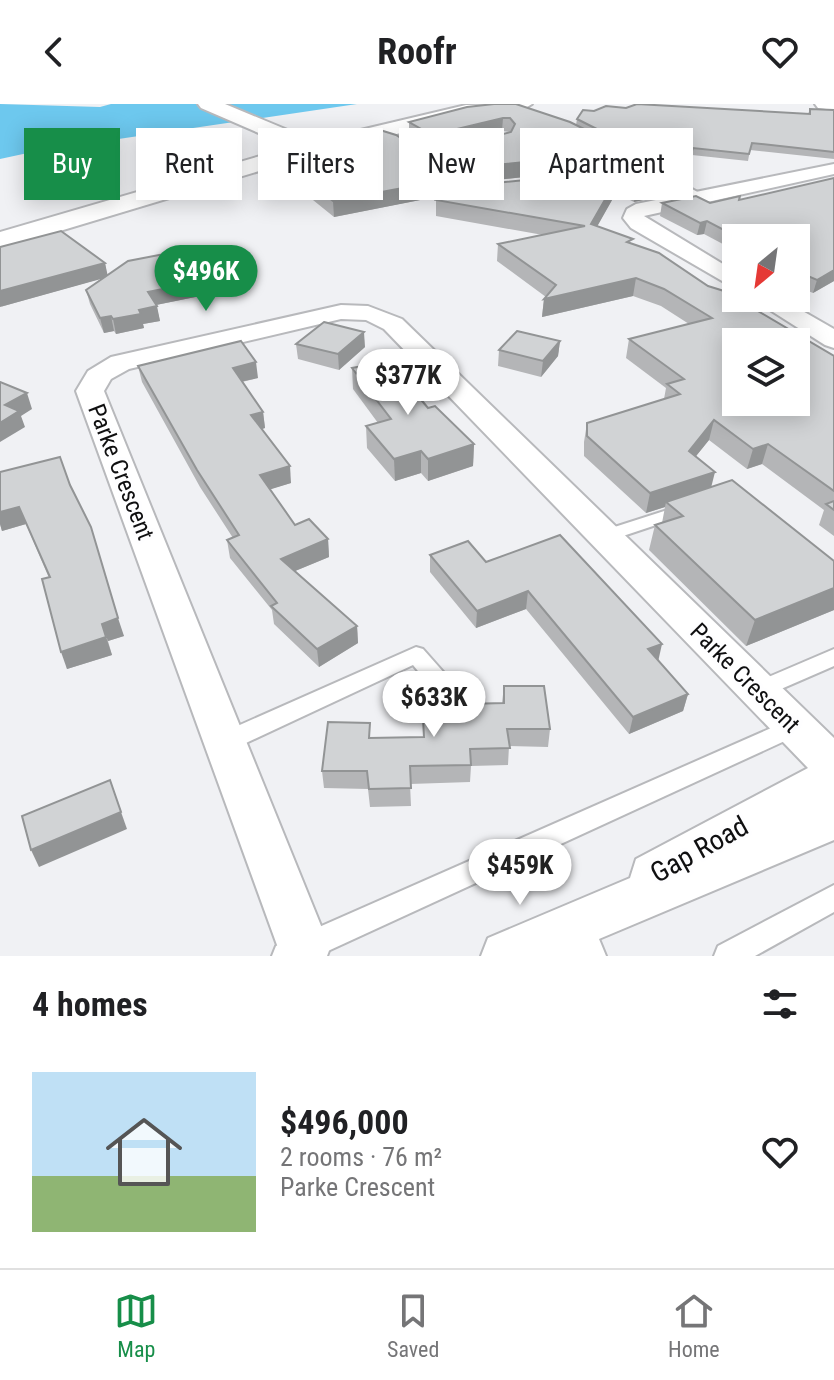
<!DOCTYPE html>
<meta charset="utf-8">
<style>
:root{--surface:#fff;--page:#f6f6f6;--text:#202124;--muted:#757577;--line:#e0e0e0;--accent:#178e49}
body{margin:0;font-family:"Roboto Condensed",sans-serif;background:var(--page);color:var(--text);height:100vh;display:flex;flex-direction:column;font-size:30px;white-space:nowrap}
*{box-sizing:border-box;margin:0}
p{font-size:26px;color:var(--muted)}
.icon{flex:none;width:44px;height:44px;fill:none;stroke:currentColor;stroke-width:2;stroke-linecap:round;stroke-linejoin:round}
.map{position:relative;height:852px;overflow:hidden}
.details{display:flex;flex-direction:column;background:var(--surface);flex:1}
.details>*{flex:none}
.top-card{position:absolute;left:24px;top:24px;width:786px;height:72px;display:flex;gap:16px}
.needle{width:52px;rotate:209deg}
.controls{position:absolute;left:722px;top:120px;display:grid;gap:16px}
.controls a{display:grid;place-items:center;width:88px;height:88px;border-radius:0px;background:var(--surface);box-shadow:0 4px 20px #0003;font-size:40px}
.price{position:absolute;translate:-50% -68px;padding:0 18px;border-radius:28px;background:#fff;color:#222;font-size:26px;line-height:52px;filter:drop-shadow(0 2px 4px #0008)}
.price::after{content:'';position:absolute;left:50%;top:48px;width:24px;height:18px;margin-left:-12px;background:inherit;clip-path:polygon(0 0,100% 0,50% 100%)}
.price.selected{background:var(--accent);color:#fff}
ul{padding:0;list-style:none}
li{display:flex;align-items:center;gap:24px;height:200px;padding:0 32px}
li+li{border-top:2px solid var(--line)}
li span{display:grid;place-items:center;flex:none;width:224px;height:160px;border-radius:0px;color:#555}
li>.icon{margin-inline-start:auto}
span .icon{width:96px;height:96px;fill:#fffc;stroke-width:1}
li b{font-size:34px}
h2{display:flex;justify-content:space-between;align-items:center;height:96px;padding:0 32px;font-size:34px}
.chip{padding:0 28px;border-radius:0px;background:var(--surface);box-shadow:0 4px 20px #0003;font-size:28px;line-height:72px}
.chip.selected{background:var(--accent);color:#fff}
header{display:flex;justify-content:space-between;align-items:center;height:104px;padding:0 32px;background:var(--surface);font-size:36px;font-weight:700}
.menu{display:flex;justify-content:space-around;align-items:center;height:112px;border-top:2px solid var(--line);background:var(--surface);font-size:22px;color:var(--muted)}
.menu a{display:grid;justify-items:center;gap:4px}
.menu .selected{color:var(--accent)}
.map>svg:first-child{display:block}
.water{fill:#6dc8ee}
.lines{fill:none;stroke-linecap:round;stroke-linejoin:round}
.lane-casing{stroke:#b8b9bc;stroke-width:4}
.street-casing{stroke:#b8b9bc;stroke-width:4}
.secondary-casing{stroke:#b8b9bc;stroke-width:4}
.lane{fill:#fff;fill-rule:evenodd}
.street{fill:#fff;fill-rule:evenodd}
.secondary{fill:#fff;fill-rule:evenodd}
.wall{fill:#b4b5b7}
.shaded-wall{fill:#929495}
.building{fill:#d1d3d5;stroke:#929495;stroke-width:2;fill-rule:evenodd}
.labels{text-anchor:middle;stroke-width:7;stroke-linejoin:round;paint-order:stroke}
.street-label{font-size:24px;fill:#0f0f10;stroke:#fefeff}
.near-street-label{font-size:28px;fill:#0f0f10;stroke:#fefeff}
</style>
<header><svg class="icon" aria-label="back" viewBox="0 0 24 24"><path d="M15 5l-7 7 7 7"/></svg>Roofr<svg class="icon" aria-label="heart" viewBox="0 0 24 24"><path d="M12 20l-8-8c-3-5 5-10 8-4 3-6 11-1 8 4z"/></svg></header>
<div class="map">
<svg width="834" height="852" viewBox="0 0 834 852">
<rect width="100%" height="100%" fill="#f0f1f4"/>
<path class="water" d="M 0,0 L 100,3 L 111,0 L 357,0 L 37,47 L 0,55 Z"/>
<g class="lines">
<g class="lane-casing">
<g id="lane">
<path d="M 647,64 L 653,64 L 705,92 L 696,94 L 647,68 Z"/>
<path d="M 686,400 L 695,405 L 692,409 L 605,438 L 596,432 L 599,428 Z"/>
<path d="M 416,543 L 423,545 L 461,588 L 464,594 L 461,600 L 453,603 L 445,600 L 413,561 L 231,646 L 223,648 L 215,646 L 212,639 L 215,632 Z"/>
<path d="M 834,545 L 834,562 L 758,595 L 750,593 L 747,587 L 750,581 Z"/>
<path d="M 794,614 L 802,617 L 805,623 L 802,629 L 317,852 L 272,852 L 276,842 Z"/>
<path d="M 834,781 L 834,808 L 755,852 L 714,852 L 718,842 Z"/>
</g>
</g>
<g class="street-casing">
<g id="street">
<path d="M 496,32 L 502,33 L 505,37 L 502,41 L 430,59 L 421,54 L 424,50 Z"/>
<path d="M 834,60 L 834,70 L 644,112 L 736,168 L 736,185 L 631,124 L 623,114 L 627,105 L 636,100 Z"/>
<path d="M 751,194 L 780,194 L 834,225 L 834,244 L 825,241 Z"/>
<path d="M 341,201 L 368,202 L 402,215 L 834,634 L 834,736 L 599,835 L 606,852 L 481,852 L 488,834 L 630,774 L 636,755 L 808,664 L 384,225 L 366,216 L 341,215 L 129,265 L 111,275 L 104,287 L 330,844 L 327,852 L 281,852 L 76,287 L 88,267 L 111,253 Z"/>
</g>
</g>
<g class="secondary-casing">
<g id="secondary">
<path d="M 198,0 L 225,0 L 314,37 L 466,1 L 532,0 L 522,6 L 466,13 L 319,49 L 0,145 L 0,128 L 291,43 L 201,4 Z"/>
<path d="M 815,0 L 834,0 L 834,6 L 818,4 Z"/>
</g>
</g>
<use href="#lane" class="lane"/>
<use href="#street" class="street"/>
<use href="#secondary" class="secondary"/>
</g>
<g class="wall">
<path d="M 467,3 L 576,21 L 577,15 L 594,7 L 626,4 L 808,10 L 810,5 L 834,6 L 834,55 L 750,46 L 748,57 L 692,51 L 691,54 L 680,52 L 672,72 L 670,71 L 667,91 L 634,98 L 616,89 L 597,122 L 633,140 L 834,252 L 834,432 L 819,421 L 824,406 L 762,360 L 747,365 L 709,336 L 696,352 L 711,383 L 834,457 L 834,506 L 746,542 L 649,446 L 655,421 L 662,419 L 665,403 L 646,409 L 584,352 L 584,338 L 587,319 L 664,295 L 666,284 L 626,254 L 629,235 L 689,220 L 661,202 L 633,192 L 542,213 L 544,195 L 546,193 L 497,157 L 498,140 L 543,131 L 436,112 L 436,96 L 440,92 L 334,113 L 287,75 L 286,59 L 343,50 L 342,39 L 462,73 L 462,74 L 485,80 L 556,73 L 583,66 L 579,63 L 552,70 L 486,77 L 451,57 L 451,43 L 510,28 L 502,27 L 432,45 L 409,32 L 409,18 Z"/>
<path d="M 834,74 L 834,177 L 813,189 L 796,182 L 796,134 L 736,134 L 736,147 L 704,130 L 697,131 L 660,112 L 662,99 L 710,99 L 739,96 Z"/>
<path d="M 105,159 L 107,171 L 213,175 L 215,189 L 156,201 L 160,217 L 143,220 L 144,224 L 116,230 L 114,227 L 104,229 L 90,200 L 86,186 L 103,174 L 0,203 Z"/>
<path d="M 560,237 L 558,252 L 541,273 L 498,262 L 499,246 Z"/>
<path d="M 296,240 L 365,243 L 339,266 L 298,255 Z"/>
<path d="M 138,262 L 258,274 L 242,278 L 263,308 L 265,324 L 261,325 L 291,379 L 270,385 L 295,421 L 328,435 L 329,453 L 295,467 L 357,522 L 358,539 L 319,563 L 274,520 L 272,506 L 230,454 L 227,436 L 233,434 L 200,383 L 142,278 Z"/>
<path d="M 352,264 L 428,304 L 474,340 L 473,362 L 428,377 L 421,369 L 395,377 L 367,344 L 366,322 L 378,319 L 353,285 Z"/>
<path d="M 0,368 L 124,532 L 108,537 L 112,551 L 67,565 L 49,474 L 26,420 L 2,427 L 0,420 Z"/>
<path d="M 430,451 L 486,458 L 658,557 L 688,590 L 683,607 L 629,630 L 526,505 L 476,524 L 430,468 Z"/>
<path d="M 504,582 L 550,625 L 548,643 L 509,642 L 508,661 L 471,662 L 470,678 L 410,680 L 411,702 L 370,703 L 368,685 L 324,684 L 322,667 L 371,634 L 423,633 L 423,615 L 465,613 L 466,600 L 502,599 Z"/>
</g>
<g class="shaded-wall">
<path d="M 503,14 L 502,27 L 432,45 L 432,31 Z"/>
<path d="M 581,49 L 579,63 L 552,70 L 486,77 L 486,62 Z"/>
<path d="M 462,73 L 461,88 L 334,113 L 333,97 Z"/>
<path d="M 618,73 L 616,89 L 589,137 L 591,120 Z"/>
<path d="M 669,76 L 667,91 L 634,98 L 636,83 Z"/>
<path d="M 707,117 L 704,130 L 697,131 L 700,119 Z"/>
<path d="M 105,159 L 108,173 L 0,203 L 0,187 Z"/>
<path d="M 834,166 L 834,177 L 813,189 L 817,176 Z"/>
<path d="M 636,174 L 633,192 L 542,213 L 544,195 Z"/>
<path d="M 213,175 L 215,189 L 151,202 L 148,188 Z"/>
<path d="M 157,202 L 160,217 L 143,220 L 144,224 L 116,230 L 113,215 L 139,206 Z"/>
<path d="M 111,212 L 114,227 L 104,229 L 100,214 Z"/>
<path d="M 364,228 L 365,243 L 339,266 L 338,250 Z"/>
<path d="M 560,237 L 558,252 L 541,273 L 543,257 Z"/>
<path d="M 256,258 L 258,274 L 235,279 L 233,264 Z"/>
<path d="M 27,289 L 32,305 L 21,312 L 25,323 L 0,338 L 0,319 L 5,301 Z"/>
<path d="M 263,308 L 265,324 L 253,328 L 251,311 Z"/>
<path d="M 714,316 L 709,336 L 684,367 L 689,347 Z"/>
<path d="M 474,340 L 473,362 L 428,377 L 428,355 Z"/>
<path d="M 768,340 L 762,360 L 747,365 L 753,345 Z"/>
<path d="M 421,347 L 421,369 L 395,377 L 394,355 Z"/>
<path d="M 290,362 L 291,379 L 262,388 L 260,371 Z"/>
<path d="M 715,368 L 710,388 L 666,398 L 665,403 L 646,409 L 650,389 Z"/>
<path d="M 19,403 L 26,420 L 2,427 L 0,420 L 0,408 Z"/>
<path d="M 328,435 L 329,453 L 283,472 L 281,455 Z"/>
<path d="M 834,484 L 834,506 L 746,542 L 755,516 Z"/>
<path d="M 528,487 L 526,505 L 476,524 L 477,507 Z"/>
<path d="M 118,514 L 124,532 L 108,537 L 102,520 Z"/>
<path d="M 357,522 L 358,539 L 319,563 L 317,545 Z"/>
<path d="M 106,533 L 112,551 L 67,565 L 61,548 Z"/>
<path d="M 662,540 L 658,558 L 648,545 Z"/>
<path d="M 688,590 L 683,607 L 629,630 L 633,613 Z"/>
<path d="M 121,708 L 127,725 L 39,763 L 31,746 Z"/>
</g>
<g class="building">
<path d="M 494,0 L 516,0 L 570,18 L 671,68 L 669,76 L 636,83 L 618,73 L 591,120 L 633,135 L 627,138 L 659,149 L 708,182 L 724,187 L 834,252 L 834,387 L 768,340 L 753,345 L 714,316 L 689,347 L 715,368 L 650,389 L 587,332 L 587,319 L 680,290 L 667,280 L 684,275 L 629,235 L 712,214 L 664,185 L 636,174 L 544,195 L 556,181 L 498,140 L 585,122 L 436,96 L 462,74 L 485,80 L 556,73 L 590,64 L 594,57 L 581,49 L 554,55 L 486,62 L 451,43 L 511,28 L 515,20 L 510,14 L 503,14 L 432,31 L 409,18 L 467,3 ZM 736,238 L 796,238 L 796,298 L 736,298 Z"/>
<path d="M 637,0 L 810,10 L 810,5 L 834,6 L 834,48 L 752,39 L 749,50 L 693,44 L 692,47 L 681,46 L 674,64 L 577,15 L 583,6 L 594,7 L 606,2 L 626,4 Z"/>
<path d="M 380,26 L 396,31 L 462,73 L 333,97 L 286,59 L 362,46 L 342,39 Z"/>
<path d="M 834,74 L 834,166 L 817,176 L 796,167 L 796,134 L 739,134 L 707,117 L 700,119 L 662,99 L 696,92 L 710,99 L 740,92 L 739,96 Z"/>
<path d="M 61,127 L 105,159 L 0,187 L 0,143 Z"/>
<path d="M 190,145 L 213,175 L 148,188 L 157,202 L 139,206 L 141,210 L 113,215 L 111,212 L 100,214 L 86,186 L 128,157 Z"/>
<path d="M 324,218 L 364,228 L 338,250 L 296,240 Z"/>
<path d="M 517,227 L 560,237 L 543,257 L 499,246 Z"/>
<path d="M 241,237 L 256,258 L 233,264 L 263,308 L 251,311 L 290,362 L 260,371 L 295,421 L 309,415 L 328,435 L 281,455 L 357,522 L 317,545 L 271,502 L 277,499 L 227,436 L 239,431 L 197,366 L 138,262 Z"/>
<path d="M 389,257 L 428,304 L 435,302 L 474,340 L 428,355 L 421,347 L 394,355 L 366,322 L 391,315 L 352,264 Z"/>
<path d="M 0,278 L 27,289 L 5,301 L 19,307 L 0,319 Z"/>
<path d="M 60,353 L 70,381 L 91,423 L 118,514 L 102,520 L 106,533 L 61,548 L 42,475 L 50,473 L 19,403 L 0,408 L 0,368 Z"/>
<path d="M 732,376 L 834,457 L 834,484 L 755,516 L 655,421 L 683,412 L 666,398 Z"/>
<path d="M 834,397 L 834,406 L 826,400 Z"/>
<path d="M 560,431 L 662,540 L 648,545 L 688,590 L 633,613 L 528,487 L 477,507 L 430,451 L 468,437 L 486,458 Z"/>
<path d="M 504,582 L 544,582 L 550,625 L 507,625 L 510,644 L 470,645 L 471,661 L 410,662 L 411,684 L 369,685 L 367,667 L 322,667 L 328,618 L 370,619 L 369,634 L 424,633 L 423,615 L 466,613 L 466,600 L 504,599 Z"/>
<path d="M 110,676 L 121,708 L 31,746 L 22,712 Z"/>
</g>
<g class="labels">
<g class="street-label">
<text transform="translate(121 368) rotate(69)" y="8">Parke Crescent</text>
<text transform="translate(745 574) rotate(45)" y="8">Parke Crescent</text>
</g>
<g class="near-street-label">
<text transform="translate(699 745) rotate(-29)" y="10">Gap Road</text>
</g>
</g>
</svg>
<div class="controls">
<a><svg class="needle" viewBox="-14 -14 28 28"><path d="M0-13l5 13h-10z" fill="#e53935"/><path d="M0 13l5-13h-10z" fill="#757577"/></svg></a>
<a><svg class="icon" aria-label="layers" viewBox="0 0 24 24"><path d="M12 4l9 5-9 5-9-5zM3 14l9 5 9-5"/></svg></a>
</div>
<b class="price selected" style="left:206px;top:209px">$496K</b>
<b class="price" style="left:408px;top:313px">$377K</b>
<b class="price" style="left:434px;top:635px">$633K</b>
<b class="price" style="left:520px;top:803px">$459K</b>
<div class="top-card">
<a class="chip selected">Buy</a>
<a class="chip">Rent</a>
<a class="chip">Filters</a>
<a class="chip">New</a>
<a class="chip">Apartment</a>
</div>
</div>
<section class="details">
<h2>4 homes<svg class="icon" aria-label="filters" viewBox="0 0 24 24"><path d="M4 7h16M4 17h16"/><circle cx="9" cy="7" r="2"/><circle cx="15" cy="17" r="2"/></svg></h2>
<ul>
<li><span style="background:linear-gradient(#bfe0f5 65%,#8fb573 0)"><svg class="icon" aria-label="home" viewBox="0 0 24 24"><path d="M3 11l9-7 9 7M6 9v11h12V9"/></svg></span><div><b>$496,000</b><p>2 rooms · 76 m²</p><p>Parke Crescent</p></div><svg class="icon" aria-label="heart" viewBox="0 0 24 24"><path d="M12 20l-8-8c-3-5 5-10 8-4 3-6 11-1 8 4z"/></svg></li>
</ul>
</section>
<nav class="menu">
<a class="selected"><svg class="icon" aria-label="map" viewBox="0 0 24 24"><path d="M3 6l6-2 6 2 6-2v14l-6 2-6-2-6 2zM9 4v14M15 6v14"/></svg>Map</a>
<a><svg class="icon" aria-label="saved" viewBox="0 0 24 24"><path d="M7 4h10v16l-5-4-5 4z"/></svg>Saved</a>
<a><svg class="icon" aria-label="home" viewBox="0 0 24 24"><path d="M3 11l9-7 9 7M6 9v11h12V9"/></svg>Home</a>
</nav>
